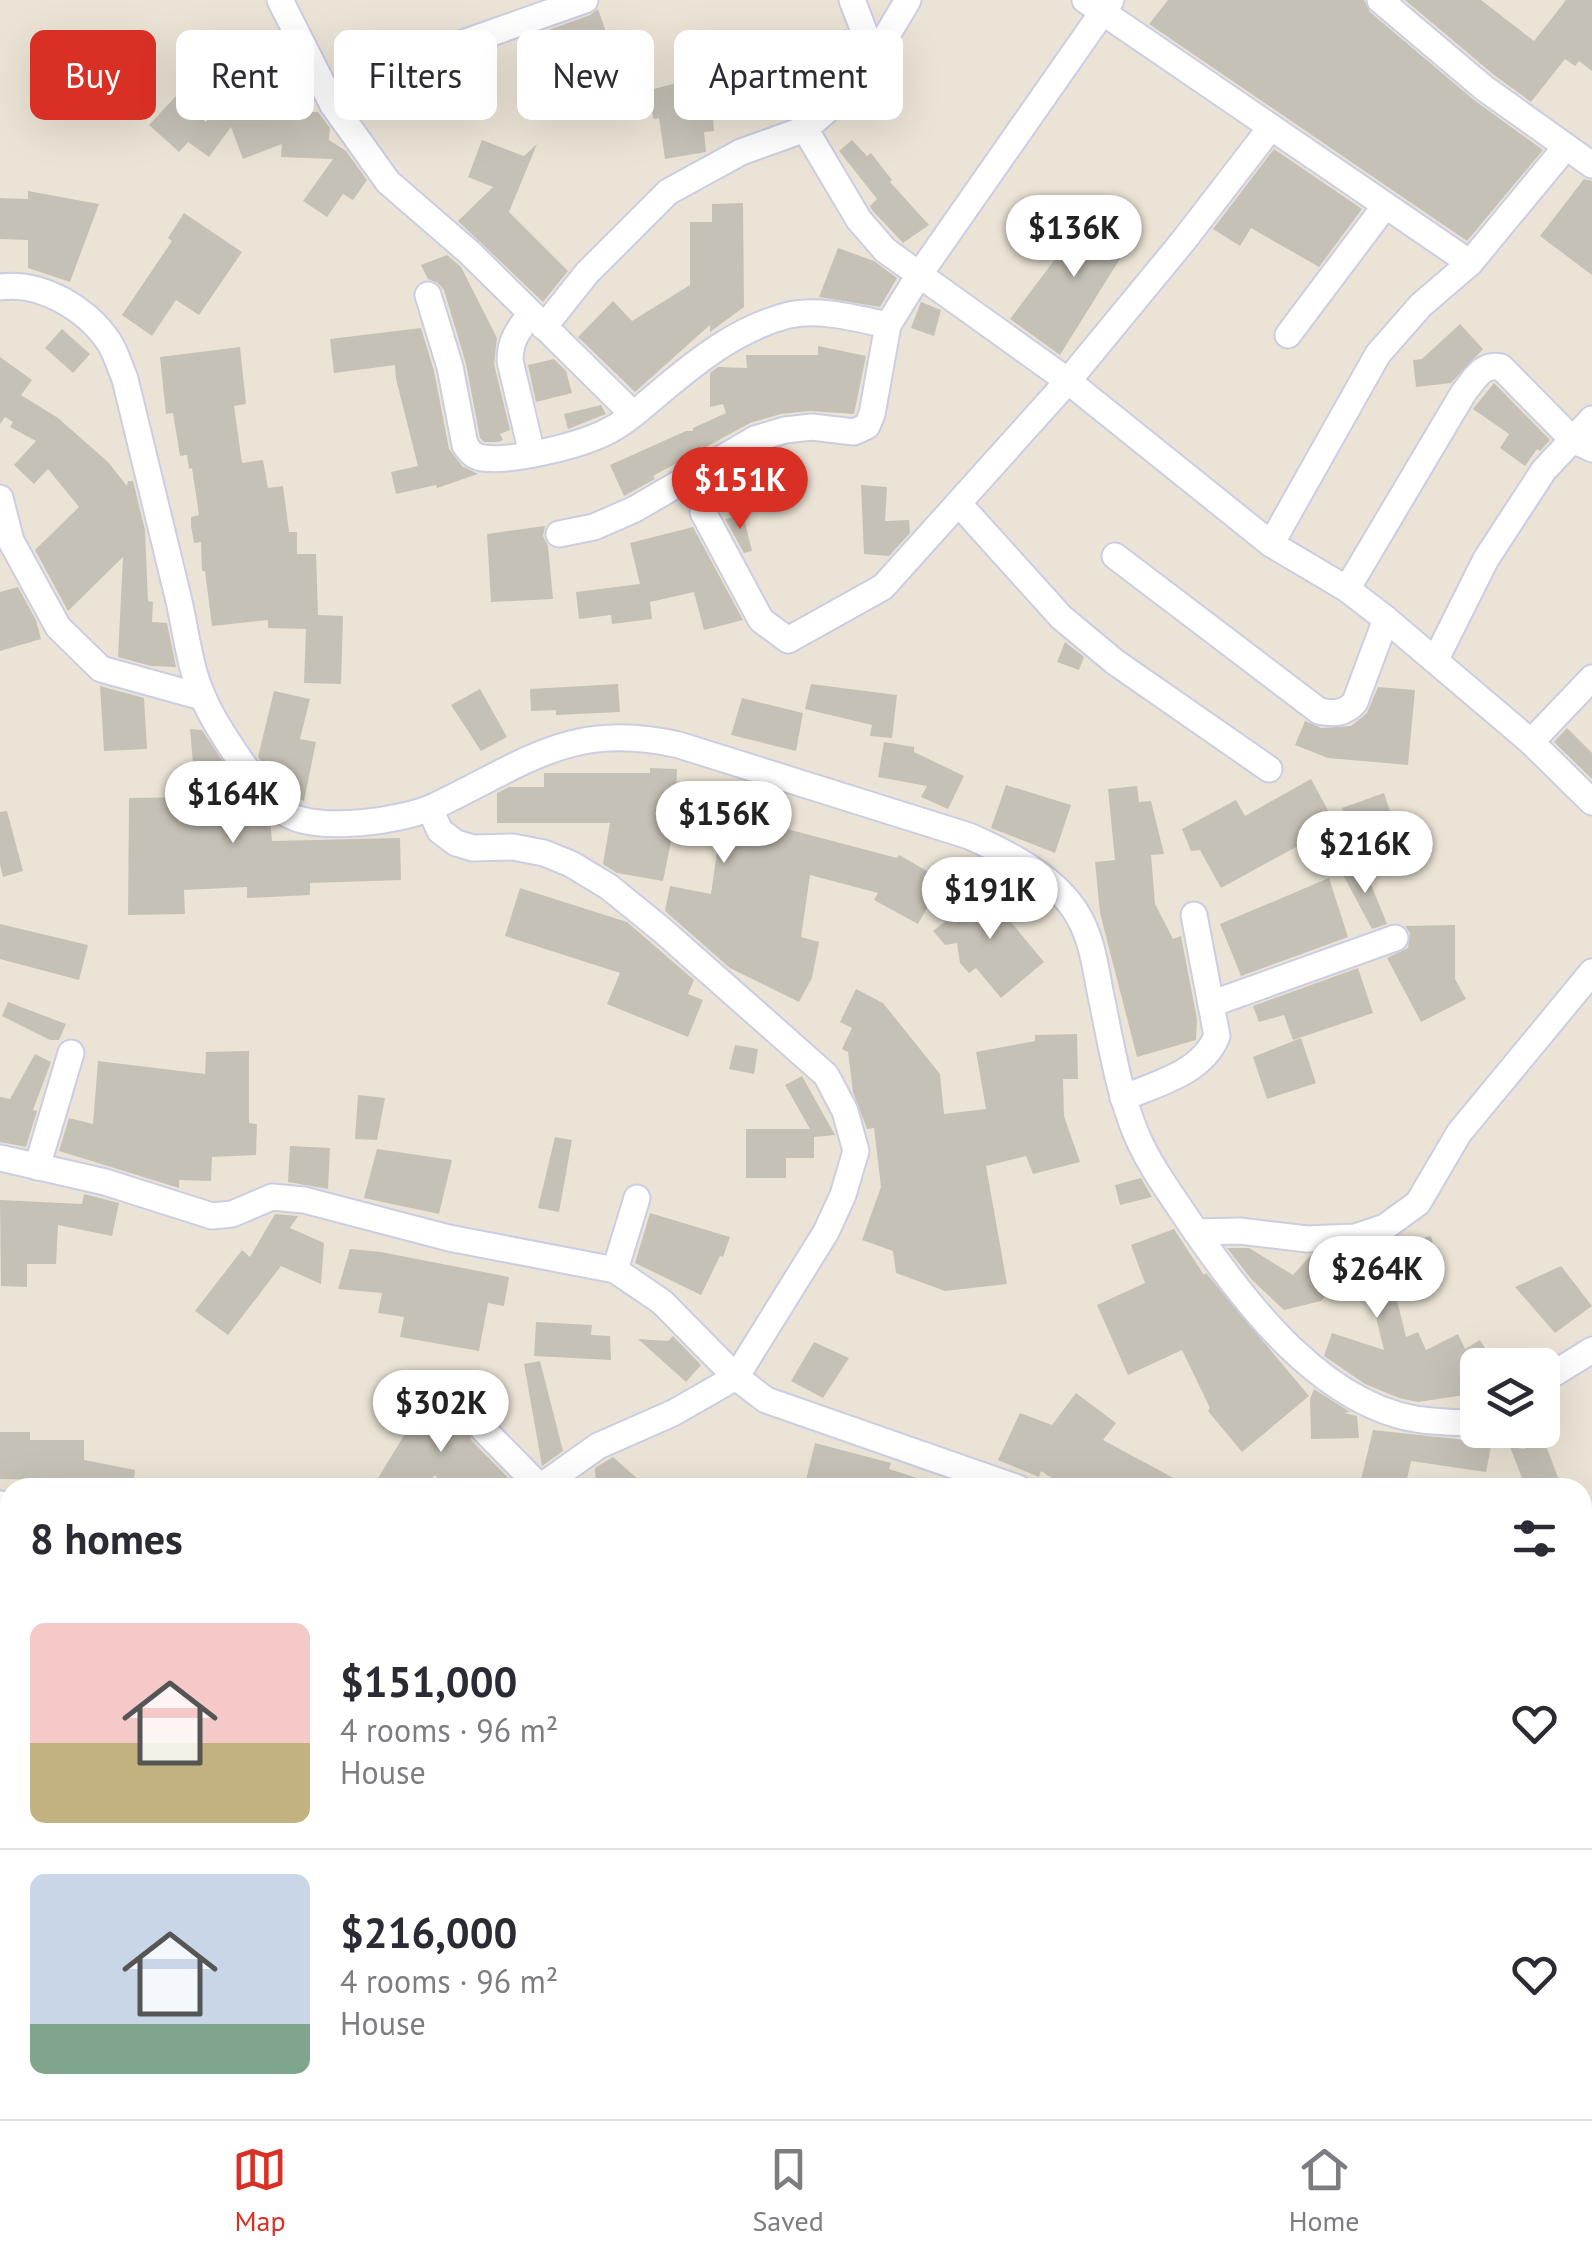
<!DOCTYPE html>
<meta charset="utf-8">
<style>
:root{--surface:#fff;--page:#f7f7f7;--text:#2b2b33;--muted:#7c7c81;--line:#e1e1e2;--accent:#d93025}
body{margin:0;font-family:"PT Sans",sans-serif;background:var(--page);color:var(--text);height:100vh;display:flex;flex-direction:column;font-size:38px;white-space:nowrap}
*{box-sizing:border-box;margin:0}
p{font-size:32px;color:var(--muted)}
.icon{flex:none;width:55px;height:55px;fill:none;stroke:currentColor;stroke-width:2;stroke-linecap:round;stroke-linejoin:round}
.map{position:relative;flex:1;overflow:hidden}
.drawer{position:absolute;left:0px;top:1478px;width:1592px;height:642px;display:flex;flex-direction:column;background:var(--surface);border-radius:30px 30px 0 0;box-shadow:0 10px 40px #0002}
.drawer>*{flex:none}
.hud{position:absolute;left:30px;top:30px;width:1000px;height:90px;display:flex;gap:20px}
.tools{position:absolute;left:1460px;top:1348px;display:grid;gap:20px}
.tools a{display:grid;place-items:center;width:100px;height:100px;border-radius:15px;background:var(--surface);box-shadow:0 10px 40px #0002;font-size:50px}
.price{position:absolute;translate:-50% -85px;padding:0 22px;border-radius:35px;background:#fff;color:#222;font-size:32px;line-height:65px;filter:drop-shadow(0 2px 5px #0008)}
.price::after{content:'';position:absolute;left:50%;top:60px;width:30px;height:22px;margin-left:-15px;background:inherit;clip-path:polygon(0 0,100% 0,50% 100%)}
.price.on{background:var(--accent);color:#fff}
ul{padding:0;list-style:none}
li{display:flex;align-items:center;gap:30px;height:250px;padding:0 30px}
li+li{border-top:2px solid var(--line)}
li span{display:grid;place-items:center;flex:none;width:280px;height:200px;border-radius:15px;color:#555}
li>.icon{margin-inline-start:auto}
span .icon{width:120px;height:120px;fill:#fffc;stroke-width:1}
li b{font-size:42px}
h2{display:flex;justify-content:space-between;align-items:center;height:120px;padding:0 30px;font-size:42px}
.pill{padding:0 35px;border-radius:15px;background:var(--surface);box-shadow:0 10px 40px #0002;font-size:35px;line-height:90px}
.pill.on{background:var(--accent);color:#fff}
.tabs{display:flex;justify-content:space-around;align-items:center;height:140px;border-top:2px solid var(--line);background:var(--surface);font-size:28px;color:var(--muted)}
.tabs a{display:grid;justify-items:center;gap:5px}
.tabs .on{color:var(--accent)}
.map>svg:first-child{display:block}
.building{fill:#c6c1b6}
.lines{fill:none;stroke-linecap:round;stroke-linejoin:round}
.minor-casing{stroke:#cbcde2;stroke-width:29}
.minor{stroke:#fff;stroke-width:25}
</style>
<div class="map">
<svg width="1592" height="2119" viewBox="0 0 1592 2119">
<rect width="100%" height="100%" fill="#ebe4d6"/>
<g class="building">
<path d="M 1168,0 L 1364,0 L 1370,12 L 1474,100 L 1543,150 L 1467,241 L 1149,24 Z"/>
<path d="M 1405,0 L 1481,0 L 1534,41 L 1566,0 L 1592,0 L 1592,71 L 1579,61 L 1575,66 L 1565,59 L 1531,102 L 1494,75 Z"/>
<path d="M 598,9 L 617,63 L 561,84 L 543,32 L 590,15 Z"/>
<path d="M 846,29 L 855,54 L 836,61 L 837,77 L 829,86 L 800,96 L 801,101 L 713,119 L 714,131 L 704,132 L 706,152 L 665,159 L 659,118 L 654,119 L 646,91 L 749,64 L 746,50 Z"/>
<path d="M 62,34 L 68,57 L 39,65 L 33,41 Z"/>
<path d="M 176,96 L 206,122 L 215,109 L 227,118 L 257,106 L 275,103 L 276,111 L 318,112 L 330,128 L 329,140 L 346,151 L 367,180 L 353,200 L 343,194 L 327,217 L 303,201 L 333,159 L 281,157 L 282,144 L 243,159 L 231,127 L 209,157 L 188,142 L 179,152 L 149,125 Z"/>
<path d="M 482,140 L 524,156 L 537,144 L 509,212 L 568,271 L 543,302 L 458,221 L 493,187 L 468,177 Z"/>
<path d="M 852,140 L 867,156 L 871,153 L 892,180 L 890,182 L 929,225 L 903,243 L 872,210 L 870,206 L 877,199 L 839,151 Z"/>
<path d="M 1274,149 L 1362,209 L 1319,267 L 1251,228 L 1240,246 L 1213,229 Z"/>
<path d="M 1584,179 L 1592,181 L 1592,275 L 1540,236 Z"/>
<path d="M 28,191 L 99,204 L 70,282 L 28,268 L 28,240 L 0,239 L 0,198 L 28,199 Z"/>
<path d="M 743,203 L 744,307 L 710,332 L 710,325 L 635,392 L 578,337 L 613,301 L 632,321 L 690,285 L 690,222 L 712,222 L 712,204 Z"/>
<path d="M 1086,206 L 1136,233 L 1060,355 L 1010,319 L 1065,246 Z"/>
<path d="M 184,213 L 242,252 L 199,315 L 176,300 L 152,336 L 122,315 L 172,241 L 168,238 Z"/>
<path d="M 838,248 L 874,261 L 897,278 L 880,307 L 819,297 Z"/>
<path d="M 447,255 L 461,267 L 497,338 L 494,364 L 510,430 L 500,434 L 503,440 L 498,442 L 484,442 L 480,438 L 466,364 L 444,290 L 438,283 L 428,279 L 421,265 Z"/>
<path d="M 921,302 L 941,310 L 934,336 L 911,328 Z"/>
<path d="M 1460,324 L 1483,349 L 1451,383 L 1416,387 L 1413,360 L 1422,359 Z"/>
<path d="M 421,328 L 434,371 L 449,449 L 462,466 L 478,474 L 437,488 L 436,485 L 396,494 L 391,472 L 418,466 L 396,379 L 395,365 L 334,373 L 330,339 Z"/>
<path d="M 62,329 L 90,354 L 73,373 L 45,348 Z"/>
<path d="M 818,346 L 866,356 L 854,414 L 810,411 L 781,414 L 750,423 L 653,476 L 655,479 L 624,496 L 610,465 L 686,431 L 693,431 L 693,428 L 726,413 L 723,404 L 710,407 L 710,373 L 718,367 L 747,368 L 746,355 L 818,355 Z"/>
<path d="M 240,347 L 246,404 L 234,406 L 242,463 L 263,460 L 268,488 L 283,486 L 289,532 L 297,532 L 297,554 L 316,554 L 318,615 L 343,616 L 341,684 L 304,683 L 306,629 L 268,628 L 268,620 L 212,626 L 205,571 L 202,571 L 201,542 L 194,543 L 191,526 L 191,517 L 199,515 L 192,468 L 189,469 L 187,455 L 180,456 L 173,413 L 166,414 L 160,357 Z"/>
<path d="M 0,357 L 32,380 L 21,395 L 58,418 L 108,462 L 127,486 L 128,481 L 133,481 L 145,530 L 148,601 L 153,602 L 152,622 L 167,623 L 176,667 L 151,666 L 118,657 L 123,557 L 68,611 L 35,550 L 79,507 L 48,469 L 34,484 L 14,465 L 36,441 L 10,427 L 13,422 L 5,417 L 0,424 Z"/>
<path d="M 554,359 L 566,371 L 572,393 L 536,402 L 528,365 Z"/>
<path d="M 1494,383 L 1550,440 L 1540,451 L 1537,449 L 1525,466 L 1500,448 L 1509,434 L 1473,409 Z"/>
<path d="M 601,405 L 606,414 L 568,429 L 564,414 Z"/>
<path d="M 861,485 L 887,487 L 885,521 L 909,520 L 910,533 L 889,556 L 864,554 Z"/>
<path d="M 743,515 L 752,551 L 744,553 L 725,519 Z"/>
<path d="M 545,526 L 543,536 L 548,546 L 553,599 L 491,602 L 487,534 Z"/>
<path d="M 693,527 L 743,620 L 704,630 L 694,592 L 650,602 L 652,619 L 612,624 L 611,615 L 579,619 L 576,592 L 640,584 L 630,543 Z"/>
<path d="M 18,587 L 36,620 L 41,639 L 0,651 L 0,592 Z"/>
<path d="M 1065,642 L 1084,657 L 1079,670 L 1057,662 Z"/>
<path d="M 618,684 L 620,712 L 556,715 L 556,710 L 531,711 L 530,689 Z"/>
<path d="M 811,684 L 897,695 L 892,738 L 870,736 L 872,725 L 805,709 Z"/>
<path d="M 100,686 L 144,698 L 147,749 L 104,751 Z"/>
<path d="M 1378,687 L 1415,690 L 1408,765 L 1328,758 L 1295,745 L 1305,721 L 1322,728 L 1351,726 L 1367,713 Z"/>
<path d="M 480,689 L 507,737 L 481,751 L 451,705 Z"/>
<path d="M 274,691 L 310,699 L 300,739 L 316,742 L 304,801 L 288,794 L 258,757 Z"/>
<path d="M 742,698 L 803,713 L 796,751 L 731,735 Z"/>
<path d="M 1567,728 L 1592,753 L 1592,779 L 1554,742 Z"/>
<path d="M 190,729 L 202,730 L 240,787 L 270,821 L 272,841 L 400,838 L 401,880 L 310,883 L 310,895 L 247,898 L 247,887 L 184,890 L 185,914 L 128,915 L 129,798 L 196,797 Z"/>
<path d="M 884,742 L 914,747 L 914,752 L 964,776 L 948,809 L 921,797 L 927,786 L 878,777 Z"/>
<path d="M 650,768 L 677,769 L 676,792 L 724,798 L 723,808 L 787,816 L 787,829 L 897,858 L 899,855 L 943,880 L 918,924 L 874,900 L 878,893 L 810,875 L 801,937 L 819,942 L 812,978 L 799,1002 L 730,968 L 665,911 L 670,886 L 711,894 L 719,838 L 673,832 L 663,881 L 617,873 L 603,864 L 610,823 L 497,823 L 497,793 L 509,787 L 544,787 L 544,773 L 650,773 Z"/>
<path d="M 1311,779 L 1336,825 L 1221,888 L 1200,850 L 1191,851 L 1182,829 L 1236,800 L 1245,816 Z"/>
<path d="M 1006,785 L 1071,805 L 1055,853 L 991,828 Z"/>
<path d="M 1137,786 L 1139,802 L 1151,801 L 1164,854 L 1151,855 L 1155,904 L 1173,939 L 1181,936 L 1197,1019 L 1196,1040 L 1137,1057 L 1100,913 L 1095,862 L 1115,860 L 1108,789 Z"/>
<path d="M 1384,793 L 1396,829 L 1354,844 L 1342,808 Z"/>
<path d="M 7,811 L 23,871 L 3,877 L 0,864 L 0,812 Z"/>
<path d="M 1363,865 L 1387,924 L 1372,929 L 1342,873 Z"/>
<path d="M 1329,878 L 1348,937 L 1241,976 L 1220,924 Z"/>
<path d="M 993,884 L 1009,904 L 1001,910 L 1044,962 L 1001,998 L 976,968 L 969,973 L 960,963 L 957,943 L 945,945 L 933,931 Z"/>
<path d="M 520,888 L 627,922 L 694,980 L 688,994 L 703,1000 L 688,1037 L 607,1004 L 620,973 L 505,936 Z"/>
<path d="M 0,924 L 88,945 L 79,980 L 0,959 Z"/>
<path d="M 1455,925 L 1455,979 L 1466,999 L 1421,1022 L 1387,958 L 1408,948 L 1410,933 L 1405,926 Z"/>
<path d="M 1358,968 L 1373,1013 L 1293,1040 L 1284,1015 L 1259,1022 L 1253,1006 Z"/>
<path d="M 856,989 L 883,1003 L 940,1074 L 944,1114 L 986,1109 L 976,1052 L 1035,1041 L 1035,1035 L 1077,1034 L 1078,1079 L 1063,1079 L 1064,1116 L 1080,1162 L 1033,1174 L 1026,1156 L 986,1166 L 1007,1284 L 945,1291 L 896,1273 L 893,1251 L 862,1240 L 881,1187 L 874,1128 L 867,1129 L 853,1092 L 848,1052 L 842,1049 L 852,1028 L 840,1022 Z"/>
<path d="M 8,1002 L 66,1024 L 59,1040 L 50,1040 L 2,1016 Z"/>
<path d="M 1301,1038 L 1316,1083 L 1267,1099 L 1253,1057 Z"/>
<path d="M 735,1045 L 758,1049 L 754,1074 L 729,1069 Z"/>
<path d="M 249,1051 L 249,1123 L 257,1124 L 256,1155 L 212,1157 L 211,1181 L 179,1180 L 179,1188 L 59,1151 L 69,1118 L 93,1124 L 98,1061 L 205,1074 L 206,1052 Z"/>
<path d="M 35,1054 L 51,1062 L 33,1110 L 37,1111 L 26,1147 L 0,1142 L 0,1097 L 10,1099 Z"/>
<path d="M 802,1076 L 835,1135 L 814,1137 L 814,1158 L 786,1158 L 786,1178 L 746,1178 L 746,1129 L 810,1129 L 785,1085 Z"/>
<path d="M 358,1095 L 385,1098 L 377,1140 L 355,1139 Z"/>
<path d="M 555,1137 L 572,1140 L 559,1212 L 538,1208 Z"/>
<path d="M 290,1146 L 330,1148 L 328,1189 L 288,1182 Z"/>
<path d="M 377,1149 L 452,1160 L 439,1214 L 364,1198 Z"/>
<path d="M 1141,1178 L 1152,1197 L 1120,1205 L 1115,1185 Z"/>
<path d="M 84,1194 L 119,1203 L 112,1236 L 58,1225 L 56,1264 L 27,1264 L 27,1287 L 1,1286 L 0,1200 L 82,1204 Z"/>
<path d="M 650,1213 L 730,1237 L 723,1257 L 720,1256 L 701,1295 L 635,1263 Z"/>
<path d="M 275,1214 L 298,1216 L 290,1228 L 324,1243 L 321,1284 L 281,1266 L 228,1335 L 195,1311 L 242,1250 L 250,1257 Z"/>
<path d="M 1174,1229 L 1204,1275 L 1206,1273 L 1309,1396 L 1242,1452 L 1208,1411 L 1210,1408 L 1182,1350 L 1128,1375 L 1097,1305 L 1145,1283 L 1131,1245 Z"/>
<path d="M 1431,1236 L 1437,1259 L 1407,1267 L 1412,1288 L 1395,1292 L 1406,1337 L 1418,1332 L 1426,1350 L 1458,1334 L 1465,1349 L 1480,1340 L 1496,1365 L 1478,1365 L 1478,1393 L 1418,1402 L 1399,1398 L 1365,1384 L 1324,1356 L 1332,1333 L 1384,1350 L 1369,1289 L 1344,1295 L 1354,1266 L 1321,1301 L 1284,1310 L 1252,1280 L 1227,1248 L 1249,1248 L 1293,1275 L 1311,1255 L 1320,1255 L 1327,1262 Z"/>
<path d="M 350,1249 L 381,1252 L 509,1277 L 504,1306 L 488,1303 L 479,1351 L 400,1337 L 404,1317 L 378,1313 L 382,1293 L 338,1289 Z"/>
<path d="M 1561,1266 L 1592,1306 L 1555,1333 L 1515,1287 Z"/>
<path d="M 536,1322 L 592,1325 L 591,1335 L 610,1336 L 611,1360 L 534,1356 Z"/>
<path d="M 673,1336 L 701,1365 L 686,1382 L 638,1339 L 668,1341 Z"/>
<path d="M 814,1342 L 849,1358 L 823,1398 L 791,1381 Z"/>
<path d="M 540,1361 L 563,1451 L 542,1466 L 524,1364 Z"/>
<path d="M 1314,1389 L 1350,1412 L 1344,1413 L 1357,1416 L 1359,1438 L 1311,1439 L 1310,1399 Z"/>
<path d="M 1076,1393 L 1116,1423 L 1103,1440 L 1192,1488 L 1067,1488 L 1041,1471 L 1039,1477 L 998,1460 L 1020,1413 L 1052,1425 Z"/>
<path d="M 427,1398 L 468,1424 L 471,1440 L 518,1488 L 445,1488 L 435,1475 L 423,1488 L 389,1488 L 378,1478 Z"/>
<path d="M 1373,1430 L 1457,1439 L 1491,1446 L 1486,1472 L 1411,1461 L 1405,1488 L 1360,1484 Z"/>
<path d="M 1518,1430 L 1540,1430 L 1559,1480 L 1540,1488 L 1526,1488 L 1510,1447 L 1525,1449 Z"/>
<path d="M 0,1432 L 30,1432 L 30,1440 L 84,1440 L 84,1460 L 135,1470 L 134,1481 L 0,1479 Z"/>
<path d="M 815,1443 L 891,1463 L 889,1469 L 932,1483 L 931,1488 L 804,1488 Z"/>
<path d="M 613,1457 L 648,1488 L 596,1488 L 595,1468 Z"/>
</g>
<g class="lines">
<g class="minor-casing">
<g id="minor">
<path d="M 280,0 L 333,105 L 388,182 L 470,253 L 633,414"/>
<path d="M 852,0 L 874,57"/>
<path d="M 1085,0 L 1470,263"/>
<path d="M 1380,0 L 1484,88 L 1592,165"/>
<path d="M 333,105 L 440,51 L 585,0"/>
<path d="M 805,129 L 859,220 L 885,250 L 1068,381 L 1271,544 L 1347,589 L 1386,619 L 1531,742 L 1592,802"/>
<path d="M 0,287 C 41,281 87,309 109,342 C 116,353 120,367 125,379 C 143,453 161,527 179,601 C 186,632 190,669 203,697 C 214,724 263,799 287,814 C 318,833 403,821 435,806 C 526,763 572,720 679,745 L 969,836 C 1007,853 1050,874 1074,909 C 1092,935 1095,966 1101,996 C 1111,1043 1118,1091 1137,1136 C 1150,1166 1170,1193 1188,1220 C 1242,1300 1327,1415 1433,1421 C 1449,1422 1463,1425 1478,1418"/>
<path d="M 428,295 L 450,367 L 465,445 C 470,452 474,457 483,458 C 513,462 583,445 610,430 C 628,421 643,406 659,393 C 698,360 738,328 789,315 C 820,308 858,319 888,325"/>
<path d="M 531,314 C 518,330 510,340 510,361 L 532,454"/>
<path d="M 544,327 L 587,273 L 668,192 L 741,152 L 805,129 L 841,98 L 874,57 L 908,0"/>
<path d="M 1288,335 L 1385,206"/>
<path d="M 0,498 L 11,541 L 58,627 L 101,669 L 202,697"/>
<path d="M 960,505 L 1061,617 L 1115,662 L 1269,769"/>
<path d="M 703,512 L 761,620 L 788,640 L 883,587 L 1068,381 L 1184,240 L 1271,127"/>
<path d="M 559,534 L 594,527 L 635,509 L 755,439 L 785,430 L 812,427 L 854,432 L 867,426 L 872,414 L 888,325 L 919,275 L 1111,0"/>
<path d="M 1271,544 L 1378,354 L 1421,305 L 1470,263 L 1565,148"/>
<path d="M 1115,556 L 1319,711 C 1333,714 1345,714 1355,702 L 1386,619"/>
<path d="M 1347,589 L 1464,392 C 1475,379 1482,363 1501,367 L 1573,440 L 1592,449"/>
<path d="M 1436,659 L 1486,559 L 1544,470 L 1592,419"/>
<path d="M 1531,742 L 1592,678"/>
<path d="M 430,809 L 440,831 L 456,843 L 473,848 L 513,847 L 544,853 L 571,864 L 609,887 L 662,930 L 826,1075 L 845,1111 L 856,1151 L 843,1195 L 826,1232 L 736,1377 L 673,1413 L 598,1446 L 539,1488"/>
<path d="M 1211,1004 L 1395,938"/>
<path d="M 1123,1098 C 1158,1083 1202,1073 1217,1036 L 1194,915"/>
<path d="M 0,1158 L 105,1182 L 212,1216 L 232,1214 L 272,1197 L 304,1200 L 449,1238 L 615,1270 L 662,1302 L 736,1377 L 766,1400 L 1018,1488"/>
<path d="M 37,1167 L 71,1053"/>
<path d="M 1196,1232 L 1240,1231 L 1307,1239 L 1355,1237 L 1385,1227 L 1418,1203 L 1459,1133 L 1592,972"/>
<path d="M 615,1270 L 637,1198"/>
<path d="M 1542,1381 L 1592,1350"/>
<path d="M 483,1429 L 540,1487"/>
<path d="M 0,1504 L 10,1505"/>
<path d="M 1582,1731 L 1592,1721"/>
<path d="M 0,1780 L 10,1794"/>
<path d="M 1582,1912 L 1592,1925"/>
<path d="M 0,1953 L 10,1960"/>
<path d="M 335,2110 L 335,2119"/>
<path d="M 577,2110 L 577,2119"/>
<path d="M 1338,2110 L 1357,2119"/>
<path d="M 1380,2110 L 1380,2119"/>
<path d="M 7,2119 L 10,2108"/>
<path d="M 820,2119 L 828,2110"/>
<path d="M 1162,2119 L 1166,2110"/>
<path d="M 1281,2119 L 1290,2110"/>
<path d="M 1560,2119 L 1592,2113"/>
</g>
</g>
<use href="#minor" class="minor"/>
</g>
</svg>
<div class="tools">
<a><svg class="icon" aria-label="layers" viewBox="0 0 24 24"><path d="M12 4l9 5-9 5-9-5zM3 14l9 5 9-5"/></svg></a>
</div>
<b class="price" style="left:1074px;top:280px">$136K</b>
<b class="price on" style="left:740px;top:532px">$151K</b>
<b class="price" style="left:233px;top:846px">$164K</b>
<b class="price" style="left:724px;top:866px">$156K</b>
<b class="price" style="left:1365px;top:896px">$216K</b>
<b class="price" style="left:990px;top:942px">$191K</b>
<b class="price" style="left:1377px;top:1321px">$264K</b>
<b class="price" style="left:441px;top:1455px">$302K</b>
<div class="hud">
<a class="pill on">Buy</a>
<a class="pill">Rent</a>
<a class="pill">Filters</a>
<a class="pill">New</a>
<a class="pill">Apartment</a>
</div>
<section class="drawer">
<h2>8 homes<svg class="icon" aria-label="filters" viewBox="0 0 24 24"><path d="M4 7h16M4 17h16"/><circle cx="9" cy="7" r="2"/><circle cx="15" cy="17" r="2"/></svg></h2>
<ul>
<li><span style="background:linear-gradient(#f6c9c9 60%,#c2b280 0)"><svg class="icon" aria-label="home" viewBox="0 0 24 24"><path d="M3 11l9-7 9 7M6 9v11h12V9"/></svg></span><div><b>$151,000</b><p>4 rooms · 96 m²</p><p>House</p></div><svg class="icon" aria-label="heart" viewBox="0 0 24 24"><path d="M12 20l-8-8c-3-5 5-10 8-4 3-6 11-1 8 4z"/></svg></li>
<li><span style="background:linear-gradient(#c9d6e8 75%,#7fa58c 0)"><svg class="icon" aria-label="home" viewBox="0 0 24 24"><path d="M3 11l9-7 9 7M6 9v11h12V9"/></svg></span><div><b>$216,000</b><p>4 rooms · 96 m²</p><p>House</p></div><svg class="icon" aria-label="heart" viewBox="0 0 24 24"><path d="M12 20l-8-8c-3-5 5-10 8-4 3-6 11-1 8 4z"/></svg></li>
</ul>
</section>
</div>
<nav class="tabs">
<a class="on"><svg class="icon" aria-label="map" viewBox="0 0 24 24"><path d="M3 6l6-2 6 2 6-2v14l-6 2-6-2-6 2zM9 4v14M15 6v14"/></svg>Map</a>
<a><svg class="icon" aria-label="saved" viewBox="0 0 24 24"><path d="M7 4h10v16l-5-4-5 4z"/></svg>Saved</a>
<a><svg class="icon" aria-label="home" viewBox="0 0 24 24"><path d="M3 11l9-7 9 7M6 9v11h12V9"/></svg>Home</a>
</nav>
